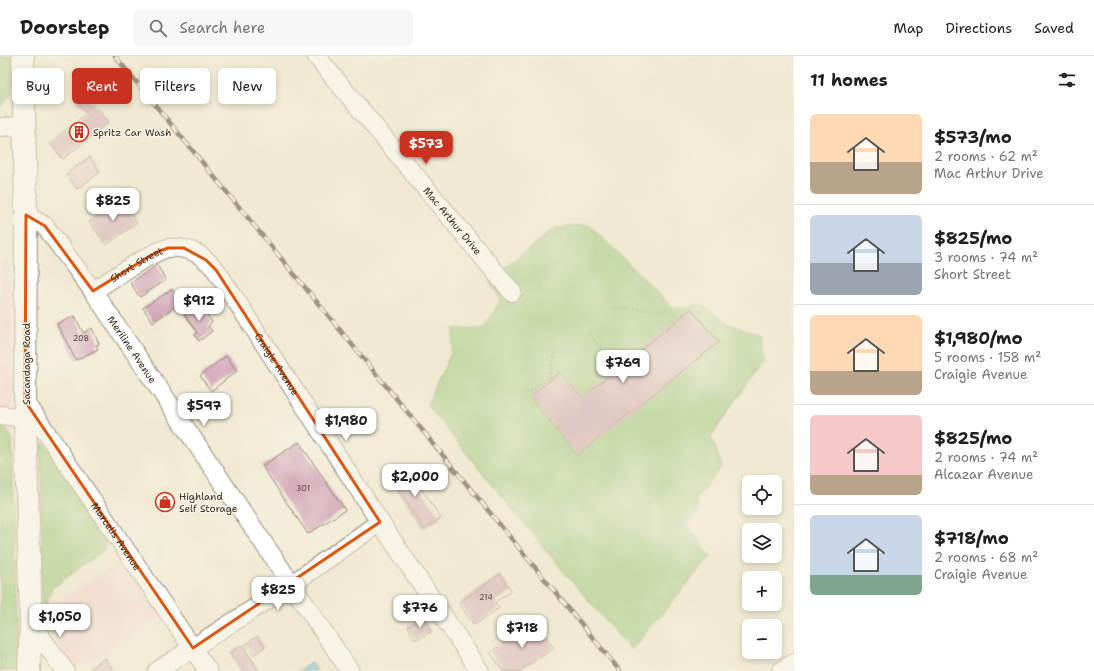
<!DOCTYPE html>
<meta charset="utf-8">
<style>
:root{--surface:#fff;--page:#f6f6f6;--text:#202124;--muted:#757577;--line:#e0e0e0;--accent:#c8321e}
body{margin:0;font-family:"Shantell Sans",sans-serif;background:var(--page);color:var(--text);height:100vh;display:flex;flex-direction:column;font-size:15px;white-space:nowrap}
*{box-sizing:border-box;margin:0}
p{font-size:13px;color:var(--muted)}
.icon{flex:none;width:22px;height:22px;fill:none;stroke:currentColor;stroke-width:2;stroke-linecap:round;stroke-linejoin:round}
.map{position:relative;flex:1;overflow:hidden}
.details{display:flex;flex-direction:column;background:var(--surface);width:300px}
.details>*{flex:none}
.guide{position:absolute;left:12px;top:12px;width:380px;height:36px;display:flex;gap:8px}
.fabs{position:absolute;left:742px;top:419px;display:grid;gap:8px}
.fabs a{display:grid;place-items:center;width:40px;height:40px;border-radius:6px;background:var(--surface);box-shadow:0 2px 6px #0003;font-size:20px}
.price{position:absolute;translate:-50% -34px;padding:0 9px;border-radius:8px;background:#fff;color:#222;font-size:13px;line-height:26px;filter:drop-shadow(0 1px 2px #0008)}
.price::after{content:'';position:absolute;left:50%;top:24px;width:12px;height:9px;margin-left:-6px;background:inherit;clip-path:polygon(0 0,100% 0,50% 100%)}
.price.current{background:var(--accent);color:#fff}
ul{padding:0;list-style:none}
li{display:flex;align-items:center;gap:12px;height:100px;padding:0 16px}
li+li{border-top:1px solid var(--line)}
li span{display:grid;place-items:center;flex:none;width:112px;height:80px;border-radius:6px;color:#555}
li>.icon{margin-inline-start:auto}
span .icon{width:48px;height:48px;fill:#fffc;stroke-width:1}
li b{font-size:17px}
h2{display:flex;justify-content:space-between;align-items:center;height:48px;padding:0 16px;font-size:17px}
.chip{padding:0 14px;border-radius:6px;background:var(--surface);box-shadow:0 2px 6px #0003;font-size:14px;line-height:36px}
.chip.current{background:var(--accent);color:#fff}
header{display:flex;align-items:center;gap:24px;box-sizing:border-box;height:56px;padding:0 20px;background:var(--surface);border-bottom:1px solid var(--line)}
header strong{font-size:19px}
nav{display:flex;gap:22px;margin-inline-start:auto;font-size:14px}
.search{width:280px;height:36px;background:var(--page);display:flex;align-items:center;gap:10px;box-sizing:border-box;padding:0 14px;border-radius:6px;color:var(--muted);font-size:15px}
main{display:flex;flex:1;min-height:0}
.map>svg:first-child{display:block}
.built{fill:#f7cfd5}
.green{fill:#93c676;stroke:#67784a}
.water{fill:#62bee0;stroke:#4e747f}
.building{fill:#cd9eb1}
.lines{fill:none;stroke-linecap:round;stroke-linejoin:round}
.minor-casing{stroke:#968a78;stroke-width:20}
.major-casing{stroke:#968a78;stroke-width:24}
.path{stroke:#968a78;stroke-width:2.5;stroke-dasharray:1 3;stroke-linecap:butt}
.minor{stroke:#fff;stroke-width:18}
.major{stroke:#fff;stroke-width:22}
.rail-casing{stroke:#3b2a1e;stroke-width:4.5}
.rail{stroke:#f7f3e8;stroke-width:3;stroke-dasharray:9;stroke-linecap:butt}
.marked{fill:none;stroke:#df570d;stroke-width:3;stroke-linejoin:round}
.labels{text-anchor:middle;stroke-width:3;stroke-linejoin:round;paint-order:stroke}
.number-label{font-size:8px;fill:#604743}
.poi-label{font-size:10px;fill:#3b2a1e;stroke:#f7f3e8;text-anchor:start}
.street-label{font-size:10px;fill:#3b2a1e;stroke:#f7f3e8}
</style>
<header>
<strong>Doorstep</strong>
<div class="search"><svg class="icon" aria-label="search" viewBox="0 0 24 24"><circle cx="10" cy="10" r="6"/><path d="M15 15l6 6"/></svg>Search here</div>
<nav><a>Map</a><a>Directions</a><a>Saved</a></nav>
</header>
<main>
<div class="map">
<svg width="794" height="615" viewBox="0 0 794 615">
<rect width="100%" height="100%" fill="#f7f3e8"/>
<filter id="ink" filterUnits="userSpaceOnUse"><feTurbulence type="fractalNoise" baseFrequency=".025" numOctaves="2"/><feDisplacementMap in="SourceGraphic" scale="8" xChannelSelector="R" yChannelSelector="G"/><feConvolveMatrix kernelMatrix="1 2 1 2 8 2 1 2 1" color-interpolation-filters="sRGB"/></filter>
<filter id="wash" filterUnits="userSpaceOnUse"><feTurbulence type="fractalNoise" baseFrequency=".012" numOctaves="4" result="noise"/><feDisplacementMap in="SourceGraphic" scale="16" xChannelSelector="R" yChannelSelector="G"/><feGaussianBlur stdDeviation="0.9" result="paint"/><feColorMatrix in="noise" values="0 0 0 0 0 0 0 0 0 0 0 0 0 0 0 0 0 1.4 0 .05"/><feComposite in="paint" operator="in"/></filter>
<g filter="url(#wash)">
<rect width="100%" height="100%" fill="#f0e9d1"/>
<g class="built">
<path d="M 0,205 L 9,205 L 13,337 L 12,383 L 17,615 L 0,615 Z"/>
<path d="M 124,503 L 161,560 L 75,614 L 43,565 L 45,554 Z"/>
</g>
<g class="green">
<path d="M 0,0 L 12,0 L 12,36 L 0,52 Z"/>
<path d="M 589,169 L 672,251 L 685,253 L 699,248 L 726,267 L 759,279 L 763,306 L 711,380 L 721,411 L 696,442 L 698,457 L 686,469 L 711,500 L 631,594 L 564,516 L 427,349 L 452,295 L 454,273 L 484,272 L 501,244 L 489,224 L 555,172 Z"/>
<path d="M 0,368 L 5,371 L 12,383 L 17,615 L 0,615 Z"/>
<path d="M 45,388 L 109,479 L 103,494 L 51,533 L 47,547 L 42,547 L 41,393 L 41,390 Z"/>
</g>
<path class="water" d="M 312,606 L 317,615 L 298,615 Z"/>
<g id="blocks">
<g class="building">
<path d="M 85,37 L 109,66 L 63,103 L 50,87 L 87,57 L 76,44 Z"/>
<path d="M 90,101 L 100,116 L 77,133 L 66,118 Z"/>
<path d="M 121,144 L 137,167 L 106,189 L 89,166 Z"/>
<path d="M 157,209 L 166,224 L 140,241 L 130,227 Z"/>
<path d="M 172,233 L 181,247 L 153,266 L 143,252 Z"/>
<path d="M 199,248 L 212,266 L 208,270 L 212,275 L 199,285 L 195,279 L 197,276 L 184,258 Z"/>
<path d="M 691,253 L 719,286 L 577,399 L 530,341 L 560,316 L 582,342 Z"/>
<path d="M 75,260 L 83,277 L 92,272 L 99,288 L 96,289 L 98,293 L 76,304 L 57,268 Z"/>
<path d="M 226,300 L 237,315 L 211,335 L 200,320 Z"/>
<path d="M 299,386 L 345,454 L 308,478 L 262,410 Z"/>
<path d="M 406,410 L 441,462 L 424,473 L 389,421 Z"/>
<path d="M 500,518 L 512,535 L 495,546 L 499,552 L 474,569 L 459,547 Z"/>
<path d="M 424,562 L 431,576 L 415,584 L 408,570 Z"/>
<path d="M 536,565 L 554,592 L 519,615 L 503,615 L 490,596 Z"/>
<path d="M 257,580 L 265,591 L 253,599 L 246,588 Z"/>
<path d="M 242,589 L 259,615 L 242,615 L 230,597 Z"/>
<path d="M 105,602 L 114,615 L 93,615 L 91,612 Z"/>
</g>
</g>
</g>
<g filter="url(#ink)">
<use href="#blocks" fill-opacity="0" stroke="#968a78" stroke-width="1"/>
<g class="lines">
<g class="minor-casing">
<g id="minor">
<path id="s1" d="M 316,0 L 512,236"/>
<path d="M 0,71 L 24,70"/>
<path id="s2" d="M 26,159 L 45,170 L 93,235 L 350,615"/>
<path id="s3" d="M 93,235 C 111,224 150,196 168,192 C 178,191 189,193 198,198 C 205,202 210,208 216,214 L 380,466 L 480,615"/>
<path id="s4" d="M 25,345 L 208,615"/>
<path d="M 0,359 L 25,362"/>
<path d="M 31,567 L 65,615"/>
<path d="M 157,615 L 292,528 L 380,466"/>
<path d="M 781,615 L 794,607"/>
</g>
</g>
<g class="major-casing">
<path id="major" d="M 23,0 L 26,159 L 25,362 L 31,567 L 29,615"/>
</g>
<g class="path">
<path d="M 610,251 L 673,256 L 680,263"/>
<path d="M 589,278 L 618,313"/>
<path d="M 523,338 L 532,335 L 550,321 L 555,293"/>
</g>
<use href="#minor" class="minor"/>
<use href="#major" class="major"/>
<g class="rail-casing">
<path id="rail" d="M 115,0 L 620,615"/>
</g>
<use href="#rail" class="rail"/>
</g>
</g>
<path d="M0 0H794V615H0ZM 26,159 L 45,170 L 93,235 L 155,197 L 168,192 L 184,192 L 206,204 L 216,214 L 380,466 L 193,592 L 25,345 Z" fill="#f0e9d1" fill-opacity=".55" fill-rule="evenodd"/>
<path class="marked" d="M 26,159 L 45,170 L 93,235 L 155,197 L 168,192 L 184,192 L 206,204 L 216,214 L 380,466 L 193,592 L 25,345 Z"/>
<defs>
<g id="building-ring" transform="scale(1)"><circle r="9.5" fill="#f7f3e8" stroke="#c8321e" stroke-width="1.5"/><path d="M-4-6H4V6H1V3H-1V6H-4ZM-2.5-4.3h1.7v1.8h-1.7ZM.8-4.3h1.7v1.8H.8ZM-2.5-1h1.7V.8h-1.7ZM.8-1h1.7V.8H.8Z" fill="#c8321e"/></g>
<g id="shop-ring" transform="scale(1)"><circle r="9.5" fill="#f7f3e8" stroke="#c8321e" stroke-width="1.5"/><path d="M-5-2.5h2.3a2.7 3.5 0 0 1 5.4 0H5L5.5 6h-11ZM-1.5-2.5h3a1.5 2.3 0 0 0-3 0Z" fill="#c8321e"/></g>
</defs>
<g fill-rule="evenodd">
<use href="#building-ring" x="79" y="76"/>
<use href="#shop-ring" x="165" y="446"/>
</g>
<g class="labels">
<g class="number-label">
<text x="81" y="285">208</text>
<text x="303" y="435">301</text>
<text x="486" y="544">214</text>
</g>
<g class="poi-label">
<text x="93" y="80">Spritz Car Wash</text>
<text x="179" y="444">Highland<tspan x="179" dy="12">Self Storage</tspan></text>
</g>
<g class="street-label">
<text dy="4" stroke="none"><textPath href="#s1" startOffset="214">Mac Arthur Drive</textPath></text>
<text dy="4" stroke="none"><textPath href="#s3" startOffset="51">Short Street</textPath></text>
<text dy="4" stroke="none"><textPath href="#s2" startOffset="173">Meriline Avenue</textPath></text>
<text transform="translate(26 308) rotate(-90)" y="4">Sacandaga Road</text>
<text dy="4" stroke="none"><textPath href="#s3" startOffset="254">Craigie Avenue</textPath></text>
<text dy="4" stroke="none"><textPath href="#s4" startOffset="163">Marcelis Avenue</textPath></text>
</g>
</g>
</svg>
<div class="fabs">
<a><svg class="icon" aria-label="locate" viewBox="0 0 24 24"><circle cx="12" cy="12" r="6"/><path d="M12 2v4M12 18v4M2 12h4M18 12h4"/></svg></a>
<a><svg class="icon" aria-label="layers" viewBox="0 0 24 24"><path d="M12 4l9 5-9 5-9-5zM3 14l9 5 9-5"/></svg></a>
<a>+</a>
<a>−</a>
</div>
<b class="price current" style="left:426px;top:109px">$573</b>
<b class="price" style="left:113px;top:166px">$825</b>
<b class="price" style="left:199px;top:266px">$912</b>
<b class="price" style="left:623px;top:328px">$769</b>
<b class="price" style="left:204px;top:371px">$597</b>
<b class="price" style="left:346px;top:386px">$1,980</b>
<b class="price" style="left:415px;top:442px">$2,000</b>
<b class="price" style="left:278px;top:555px">$825</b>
<b class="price" style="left:420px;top:573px">$776</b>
<b class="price" style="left:60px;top:582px">$1,050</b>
<b class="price" style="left:522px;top:593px">$718</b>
<div class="guide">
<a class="chip">Buy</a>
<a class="chip current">Rent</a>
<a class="chip">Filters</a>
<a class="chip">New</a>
</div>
</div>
<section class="details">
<h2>11 homes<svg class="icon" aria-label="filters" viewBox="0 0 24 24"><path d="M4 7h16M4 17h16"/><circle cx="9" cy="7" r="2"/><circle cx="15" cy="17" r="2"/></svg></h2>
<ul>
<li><span style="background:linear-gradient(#ffd9b3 60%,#b9a48a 0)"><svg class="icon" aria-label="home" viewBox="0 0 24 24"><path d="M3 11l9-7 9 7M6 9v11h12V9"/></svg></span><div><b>$573/mo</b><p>2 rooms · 62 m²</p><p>Mac Arthur Drive</p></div></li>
<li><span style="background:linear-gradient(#c9d6e8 60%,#9aa5b1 0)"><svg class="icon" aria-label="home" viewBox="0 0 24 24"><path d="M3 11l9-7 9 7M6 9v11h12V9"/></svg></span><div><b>$825/mo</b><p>3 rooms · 74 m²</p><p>Short Street</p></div></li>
<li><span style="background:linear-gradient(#ffd9b3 70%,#b9a48a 0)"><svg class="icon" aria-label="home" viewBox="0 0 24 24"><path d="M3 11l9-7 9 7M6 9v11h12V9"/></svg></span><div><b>$1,980/mo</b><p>5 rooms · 158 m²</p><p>Craigie Avenue</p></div></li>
<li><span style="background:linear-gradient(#f6c9c9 75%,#b9a48a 0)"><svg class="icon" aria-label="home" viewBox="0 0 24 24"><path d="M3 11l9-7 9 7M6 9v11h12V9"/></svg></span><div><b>$825/mo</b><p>2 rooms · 74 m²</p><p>Alcazar Avenue</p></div></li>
<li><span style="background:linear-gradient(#c9d6e8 75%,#7fa58c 0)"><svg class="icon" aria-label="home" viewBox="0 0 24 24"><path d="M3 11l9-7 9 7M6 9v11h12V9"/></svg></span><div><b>$718/mo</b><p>2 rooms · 68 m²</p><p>Craigie Avenue</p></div></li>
</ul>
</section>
</main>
